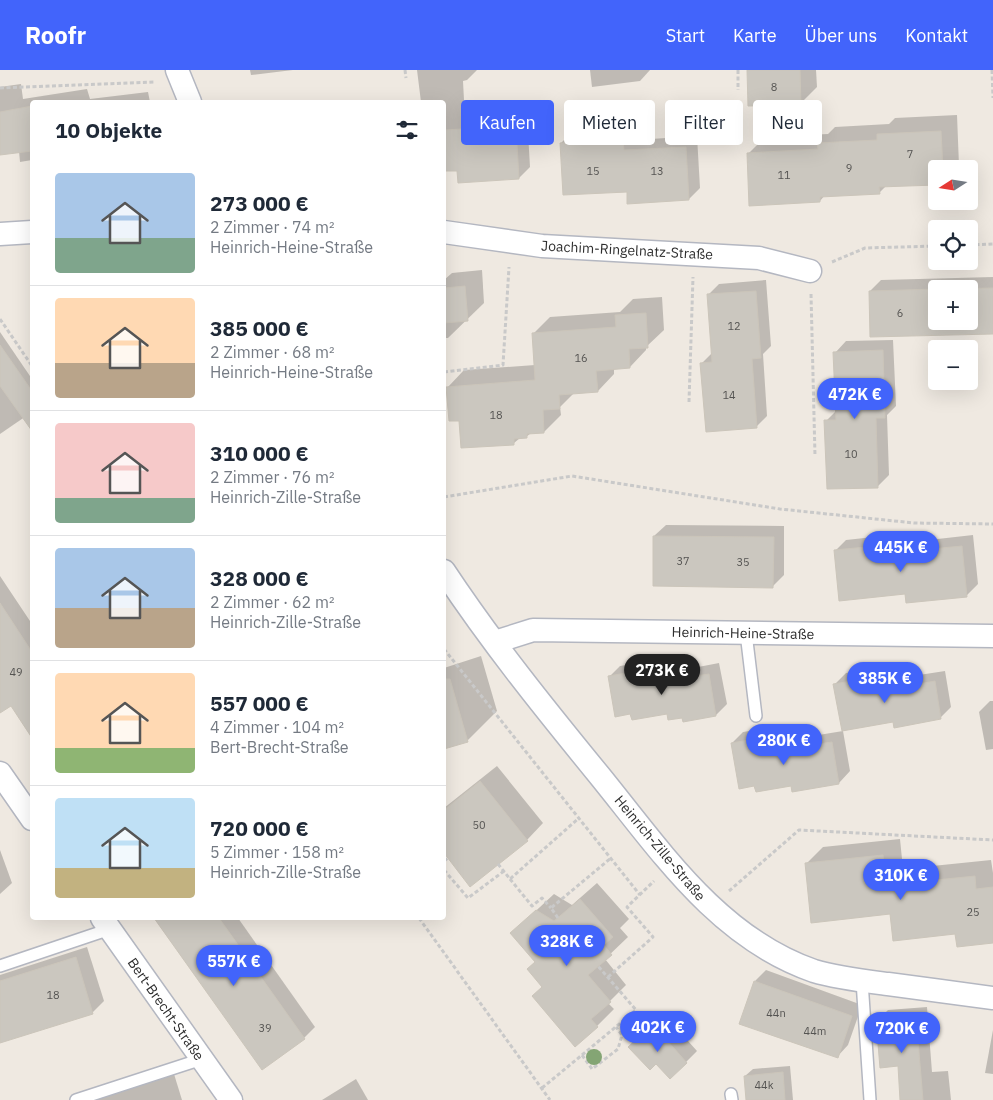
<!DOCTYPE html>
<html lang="de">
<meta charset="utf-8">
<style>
:root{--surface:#fff;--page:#f6f6f7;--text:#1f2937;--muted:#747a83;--line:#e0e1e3;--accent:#4264fb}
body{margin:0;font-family:"IBM Plex Sans",sans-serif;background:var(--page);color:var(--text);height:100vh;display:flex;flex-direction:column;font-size:19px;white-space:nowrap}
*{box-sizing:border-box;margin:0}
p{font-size:16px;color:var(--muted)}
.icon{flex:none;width:28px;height:28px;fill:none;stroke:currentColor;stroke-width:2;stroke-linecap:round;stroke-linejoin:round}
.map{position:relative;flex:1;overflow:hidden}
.details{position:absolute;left:30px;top:30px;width:416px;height:820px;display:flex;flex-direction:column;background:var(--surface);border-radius:5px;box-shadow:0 5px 20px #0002}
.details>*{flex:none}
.top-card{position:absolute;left:461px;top:30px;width:456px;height:45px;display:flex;gap:10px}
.needle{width:32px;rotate:258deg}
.tools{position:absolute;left:928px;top:90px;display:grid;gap:10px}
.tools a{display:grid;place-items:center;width:50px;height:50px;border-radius:5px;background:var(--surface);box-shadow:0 5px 20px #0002;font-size:25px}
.price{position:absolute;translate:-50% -42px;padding:0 11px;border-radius:18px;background:var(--accent);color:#fff;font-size:16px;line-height:32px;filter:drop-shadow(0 1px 2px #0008)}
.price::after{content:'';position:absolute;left:50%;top:30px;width:15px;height:11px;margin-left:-8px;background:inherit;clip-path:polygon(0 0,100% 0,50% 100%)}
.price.active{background:#222;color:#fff}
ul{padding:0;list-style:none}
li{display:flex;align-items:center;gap:15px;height:125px;padding:0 25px}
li+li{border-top:1px solid var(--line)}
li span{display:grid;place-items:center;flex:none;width:140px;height:100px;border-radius:5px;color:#555}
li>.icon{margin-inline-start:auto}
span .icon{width:60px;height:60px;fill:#fffc;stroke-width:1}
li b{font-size:21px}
h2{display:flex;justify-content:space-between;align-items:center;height:60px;padding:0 25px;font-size:21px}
.pill{padding:0 18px;border-radius:5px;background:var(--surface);box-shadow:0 5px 20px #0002;font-size:18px;line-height:45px}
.pill.active{background:var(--accent);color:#fff}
header{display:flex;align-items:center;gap:30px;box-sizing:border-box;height:70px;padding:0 25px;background:var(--accent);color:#fff}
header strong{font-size:24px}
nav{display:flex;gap:28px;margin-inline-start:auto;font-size:18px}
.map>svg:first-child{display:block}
.shadow{fill:#0003;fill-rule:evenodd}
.building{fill:#cbc7bf;stroke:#cbc5ba}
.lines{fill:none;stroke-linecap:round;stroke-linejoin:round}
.service-casing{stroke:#b4b7c1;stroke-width:14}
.minor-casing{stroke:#b4b7c1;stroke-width:25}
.path{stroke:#c9c9c9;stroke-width:3;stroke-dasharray:4 2.5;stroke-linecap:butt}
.service{stroke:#fff;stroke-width:11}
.minor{stroke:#fff;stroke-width:22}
.tree{fill:#84a574}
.labels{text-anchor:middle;stroke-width:4.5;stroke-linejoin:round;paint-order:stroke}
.number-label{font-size:11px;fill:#555452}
.street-label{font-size:14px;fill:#2e2e2e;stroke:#fff}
</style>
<header>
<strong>Roofr</strong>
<nav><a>Start</a><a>Karte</a><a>Über uns</a><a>Kontakt</a></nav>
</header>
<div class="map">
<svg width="993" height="1030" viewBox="0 0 993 1030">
<rect width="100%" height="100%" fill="#efe9e1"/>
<g class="shadow">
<path d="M 250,0 L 293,0 L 251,5 Z"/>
<path d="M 417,0 L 477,0 L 467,10 L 463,11 L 465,49 L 527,45 L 530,97 L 519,108 L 458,99 L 444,100 L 444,32 L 421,32 Z"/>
<path d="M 590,0 L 650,0 L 640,11 L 592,17 Z"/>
<path d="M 748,0 L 816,0 L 817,17 L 800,34 Z"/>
<path d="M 21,14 L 23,29 L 87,19 L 90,29 L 148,22 L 150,32 L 32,32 L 32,90 L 20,92 L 19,81 L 0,84 L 0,17 Z"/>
<path d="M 957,45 L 959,96 L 957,99 L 936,99 L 936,113 L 886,116 L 879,123 L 825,125 L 820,131 L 748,84 L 765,67 L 828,64 L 835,57 L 889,54 L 895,48 Z"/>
<path d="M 634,58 L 635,70 L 697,66 L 700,118 L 689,129 L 628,120 L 561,73 L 572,62 Z"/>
<path d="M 482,200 L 484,233 L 448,268 L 444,268 L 444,210 L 452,203 Z"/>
<path d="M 993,207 L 993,263 L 871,266 L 870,221 L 881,210 ZM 936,219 L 969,219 L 969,251 L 936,251 Z"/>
<path d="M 766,210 L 771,276 L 763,284 L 767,346 L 756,357 L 702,293 L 713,282 L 708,225 L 719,214 Z"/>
<path d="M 662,227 L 664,260 L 646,277 L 646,280 L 630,297 L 614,298 L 614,304 L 598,321 L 574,323 L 560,337 L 561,345 L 544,362 L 531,363 L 526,367 L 520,368 L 514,373 L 460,349 L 448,317 L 464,300 L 535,295 L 533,264 L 550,247 L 620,242 L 633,229 Z"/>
<path d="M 0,262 L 32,309 L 32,342 L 0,364 Z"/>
<path d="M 893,270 L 896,336 L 887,345 L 889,405 L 878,416 L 828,418 L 826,351 L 837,340 L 835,283 L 846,271 Z"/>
<path d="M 666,455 L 784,456 L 784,505 L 773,516 L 654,466 Z"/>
<path d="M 910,463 L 911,472 L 973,465 L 978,514 L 967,525 L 906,523 L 835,481 L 846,470 Z"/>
<path d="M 0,506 L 32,554 L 32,666 L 11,634 L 0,630 Z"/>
<path d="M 481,586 L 497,641 L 467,671 L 444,678 L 444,598 Z"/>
<path d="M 662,589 L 664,598 L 692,593 L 693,598 L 719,593 L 727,634 L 716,645 L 683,646 L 668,643 L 631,643 L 609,607 L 620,596 Z"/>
<path d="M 888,596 L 890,606 L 918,601 L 919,605 L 945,601 L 951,637 L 940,648 L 894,650 L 835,614 L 846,603 Z"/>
<path d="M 990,631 L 993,631 L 993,679 L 986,680 L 979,642 Z"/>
<path d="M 779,656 L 780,661 L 786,660 L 788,670 L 843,661 L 850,701 L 839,713 L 755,715 L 732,673 L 743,662 Z"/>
<path d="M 497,696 L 543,753 L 527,770 L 471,815 L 444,781 L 444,738 Z"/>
<path d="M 900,769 L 903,799 L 991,790 L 993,803 L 993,872 L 891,843 L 806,794 L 823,777 Z"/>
<path d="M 0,780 L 12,813 L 0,824 Z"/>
<path d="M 597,813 L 629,849 L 620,858 L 628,867 L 605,889 L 626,915 L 608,933 L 614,939 L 597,956 L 543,916 L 536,891 L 512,863 L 554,824 L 572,835 Z"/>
<path d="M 154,848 L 238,848 L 315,957 L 304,968 L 262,998 Z"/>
<path d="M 87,877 L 104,931 L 93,942 L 0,972 L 0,905 Z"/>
<path d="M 766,900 L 862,935 L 848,975 L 837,987 L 755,911 Z"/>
<path d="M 927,937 L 932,1002 L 948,1001 L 951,1030 L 901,1030 L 899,995 L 877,951 L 888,940 Z"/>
<path d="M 660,949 L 666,955 L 670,951 L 697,981 L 686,992 L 656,993 L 641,966 Z"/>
<path d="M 993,960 L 993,1004 L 985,1003 Z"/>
<path d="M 790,996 L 793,1030 L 748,1030 L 745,1006 L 753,999 Z"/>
<path d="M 174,1004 L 182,1030 L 91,1030 Z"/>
<path d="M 356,1009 L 368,1030 L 322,1030 Z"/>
</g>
<g class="building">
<path d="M 747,0 L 800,0 L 801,35 L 748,36 Z"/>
<path d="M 32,36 L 32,81 L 0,85 L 0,42 Z"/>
<path d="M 516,56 L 519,109 L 458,113 L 457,101 L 444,101 L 444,60 Z"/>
<path d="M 941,61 L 943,99 L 936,99 L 936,115 L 879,117 L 880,124 L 820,127 L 820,132 L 749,136 L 747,83 L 818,79 L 817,73 L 877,70 L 877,64 Z"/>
<path d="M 623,69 L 624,80 L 686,77 L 689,130 L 627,134 L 627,122 L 563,125 L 560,73 Z"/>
<path d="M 465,216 L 468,251 L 444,253 L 444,218 Z"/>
<path d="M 993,218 L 993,264 L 870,267 L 869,221 L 936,219 L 936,251 L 969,251 L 969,219 L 945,219 Z"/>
<path d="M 756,221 L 761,288 L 752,289 L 757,358 L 706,362 L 700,293 L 712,292 L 707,224 Z"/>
<path d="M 646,243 L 648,278 L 629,279 L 630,298 L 596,301 L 598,322 L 559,325 L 560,339 L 543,340 L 544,363 L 527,364 L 527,368 L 514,369 L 514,375 L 461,378 L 459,351 L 449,351 L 446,317 L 535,310 L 532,263 L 616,257 L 615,245 Z"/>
<path d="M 0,275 L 32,321 L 32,361 L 0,316 Z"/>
<path d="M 883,280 L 885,348 L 876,348 L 878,418 L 827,419 L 824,350 L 836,350 L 833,282 Z"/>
<path d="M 653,466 L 774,467 L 773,518 L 653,516 Z"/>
<path d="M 899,474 L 900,482 L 962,476 L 967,527 L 906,533 L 905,524 L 839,531 L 834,480 Z"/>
<path d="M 0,533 L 32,582 L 32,668 L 11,636 L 0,643 Z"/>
<path d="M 651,599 L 653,608 L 682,604 L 682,608 L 709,604 L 716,646 L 683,652 L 682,648 L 668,650 L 667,644 L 632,650 L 630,644 L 615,647 L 608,606 Z"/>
<path d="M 877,607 L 879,617 L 907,611 L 908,616 L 935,611 L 941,649 L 894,658 L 893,652 L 842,661 L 833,614 Z"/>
<path d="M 444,609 L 450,609 L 468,672 L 444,679 Z"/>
<path d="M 768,667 L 769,672 L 775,671 L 777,680 L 832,672 L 839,714 L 792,722 L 791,716 L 756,722 L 754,716 L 739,719 L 731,673 Z"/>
<path d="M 480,711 L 528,771 L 470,817 L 444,783 L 444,740 Z"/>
<path d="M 883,785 L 887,815 L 975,806 L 976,819 L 993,817 L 993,873 L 957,877 L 955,864 L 893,871 L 890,844 L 811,853 L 805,793 Z"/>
<path d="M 580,829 L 613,867 L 604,875 L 612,885 L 588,905 L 611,932 L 591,949 L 598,957 L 575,977 L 532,926 L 542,917 L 527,899 L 535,892 L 510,863 L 536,840 L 554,851 Z"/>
<path d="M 154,848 L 219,848 L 305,969 L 262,1000 Z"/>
<path d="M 76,887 L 93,944 L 0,973 L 0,911 Z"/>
<path d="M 754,911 L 852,946 L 838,988 L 739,954 Z"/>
<path d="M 916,947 L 923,1030 L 900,1030 L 898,996 L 880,998 L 876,950 Z"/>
<path d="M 648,959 L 654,965 L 659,961 L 687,993 L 670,1009 L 656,994 L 650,1000 L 628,977 Z"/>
<path d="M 783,1002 L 785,1030 L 746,1030 L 744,1006 Z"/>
</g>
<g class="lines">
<g class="service-casing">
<g id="service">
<path d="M 746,563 L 756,646"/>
<path d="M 0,896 L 110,859"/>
<path d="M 862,911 L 870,1030"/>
<path d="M 731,1024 L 732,1030"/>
<path d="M 76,1030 L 202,989"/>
</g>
</g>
<g class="minor-casing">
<g id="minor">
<path d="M 177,0 L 190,32"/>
<path d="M 444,162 L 542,176 L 759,188 L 810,201"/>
<path d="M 0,164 L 32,162"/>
<path d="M 444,501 C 491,572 545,639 599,705 C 660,780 718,868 814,901 C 837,908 864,911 888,914 C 923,919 958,923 993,928"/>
<path d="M 495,572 L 533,560 L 993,566"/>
<path d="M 0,703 L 32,749"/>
<path d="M 102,848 L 231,1030"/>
</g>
</g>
<g class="path">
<path d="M 405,0 L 406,8"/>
<path d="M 738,0 L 738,20"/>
<path d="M 992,0 L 993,28"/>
<path d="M 0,18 L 155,12"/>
<path d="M 969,175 L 993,174"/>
<path d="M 832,192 L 865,178 L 936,176"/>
<path d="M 811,224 L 815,386"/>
<path d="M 0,249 L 32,296"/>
<path d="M 444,302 L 503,295 L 509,197"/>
<path d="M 689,332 L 693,207"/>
<path d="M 444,427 L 572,406 L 780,439 L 914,453 L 993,454"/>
<path d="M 444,579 L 640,825"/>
<path d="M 444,791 L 448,788"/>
<path d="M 498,794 L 510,809 L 579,748"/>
<path d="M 444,800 L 468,828 L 504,801"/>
<path d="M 510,809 L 532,836 L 542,828 L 551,838"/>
<path d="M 729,821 L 799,760 L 993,770"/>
<path d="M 419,848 L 550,1030"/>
<path d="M 558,848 L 551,838 L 611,788"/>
<path d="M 608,907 L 653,867 L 627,837 L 654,811"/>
<path d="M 582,985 L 636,940 L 598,896"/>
<path d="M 542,1018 L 582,985 L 592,999 L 618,979 L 622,965 L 616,957"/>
</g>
<use href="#service" class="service"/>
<use href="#minor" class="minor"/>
</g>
<circle class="tree" cx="594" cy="987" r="8"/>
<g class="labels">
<g class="number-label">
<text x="774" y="21">8</text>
<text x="910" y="88">7</text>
<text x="849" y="102">9</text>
<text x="593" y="105">15</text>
<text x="657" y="105">13</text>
<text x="784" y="109">11</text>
<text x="900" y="247">6</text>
<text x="734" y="260">12</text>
<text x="581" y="292">16</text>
<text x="729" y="329">14</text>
<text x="496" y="349">18</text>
<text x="851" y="388">10</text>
<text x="683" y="495">37</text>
<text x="743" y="496">35</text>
<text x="16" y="606">49</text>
<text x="479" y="759">50</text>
<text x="973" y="846">25</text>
<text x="53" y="929">18</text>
<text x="776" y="947">44n</text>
<text x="265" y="962">39</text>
<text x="815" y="965">44m</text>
<text x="764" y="1019">44k</text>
</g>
<g class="street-label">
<text transform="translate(627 180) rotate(3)" y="5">Joachim-Ringelnatz-Straße</text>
<text transform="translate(743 563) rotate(1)" y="5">Heinrich-Heine-Straße</text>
<text transform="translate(660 778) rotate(50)" y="5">Heinrich-Zille-Straße</text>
<text transform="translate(166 939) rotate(55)" y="5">Bert-Brecht-Straße</text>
</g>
</g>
</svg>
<div class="tools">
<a><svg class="needle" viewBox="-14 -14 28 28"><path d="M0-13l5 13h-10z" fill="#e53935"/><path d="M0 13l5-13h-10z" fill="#747a83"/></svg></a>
<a><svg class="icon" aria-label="locate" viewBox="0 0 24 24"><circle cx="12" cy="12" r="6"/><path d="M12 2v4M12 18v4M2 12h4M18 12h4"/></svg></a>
<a>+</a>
<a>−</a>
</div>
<b class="price" style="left:855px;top:350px">472K €</b>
<b class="price" style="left:901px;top:503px">445K €</b>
<b class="price active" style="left:662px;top:626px">273K €</b>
<b class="price" style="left:885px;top:634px">385K €</b>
<b class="price" style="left:784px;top:696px">280K €</b>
<b class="price" style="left:901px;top:831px">310K €</b>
<b class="price" style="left:567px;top:897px">328K €</b>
<b class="price" style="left:234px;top:917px">557K €</b>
<b class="price" style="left:658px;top:983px">402K €</b>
<b class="price" style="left:902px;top:984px">720K €</b>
<div class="top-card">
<a class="pill active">Kaufen</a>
<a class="pill">Mieten</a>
<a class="pill">Filter</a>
<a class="pill">Neu</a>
</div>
<section class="details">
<h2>10 Objekte<svg class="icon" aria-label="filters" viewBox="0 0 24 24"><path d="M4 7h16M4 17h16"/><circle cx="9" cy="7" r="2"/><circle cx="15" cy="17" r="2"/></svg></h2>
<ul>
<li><span style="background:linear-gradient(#a9c7e8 65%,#7fa58c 0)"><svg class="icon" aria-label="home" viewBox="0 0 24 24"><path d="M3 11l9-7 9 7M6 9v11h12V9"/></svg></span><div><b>273 000 €</b><p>2 Zimmer · 74 m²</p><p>Heinrich-Heine-Straße</p></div></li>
<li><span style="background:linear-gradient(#ffd9b3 65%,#b9a48a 0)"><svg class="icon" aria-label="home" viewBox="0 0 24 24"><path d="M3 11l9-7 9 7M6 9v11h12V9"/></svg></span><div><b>385 000 €</b><p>2 Zimmer · 68 m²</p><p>Heinrich-Heine-Straße</p></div></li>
<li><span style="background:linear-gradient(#f6c9c9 75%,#7fa58c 0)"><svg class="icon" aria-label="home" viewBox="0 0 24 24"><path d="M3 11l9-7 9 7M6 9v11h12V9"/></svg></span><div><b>310 000 €</b><p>2 Zimmer · 76 m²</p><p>Heinrich-Zille-Straße</p></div></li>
<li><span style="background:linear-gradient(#a9c7e8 60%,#b9a48a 0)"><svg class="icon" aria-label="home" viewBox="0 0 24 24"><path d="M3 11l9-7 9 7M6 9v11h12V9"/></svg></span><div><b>328 000 €</b><p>2 Zimmer · 62 m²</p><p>Heinrich-Zille-Straße</p></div></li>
<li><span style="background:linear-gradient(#ffd9b3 75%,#8fb573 0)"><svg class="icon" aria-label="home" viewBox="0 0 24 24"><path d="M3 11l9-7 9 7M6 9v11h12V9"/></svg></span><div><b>557 000 €</b><p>4 Zimmer · 104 m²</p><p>Bert-Brecht-Straße</p></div></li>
<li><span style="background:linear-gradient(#bfe0f5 70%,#c2b280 0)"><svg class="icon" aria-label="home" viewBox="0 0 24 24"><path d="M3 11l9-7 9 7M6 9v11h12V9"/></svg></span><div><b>720 000 €</b><p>5 Zimmer · 158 m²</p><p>Heinrich-Zille-Straße</p></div></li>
</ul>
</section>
</div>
